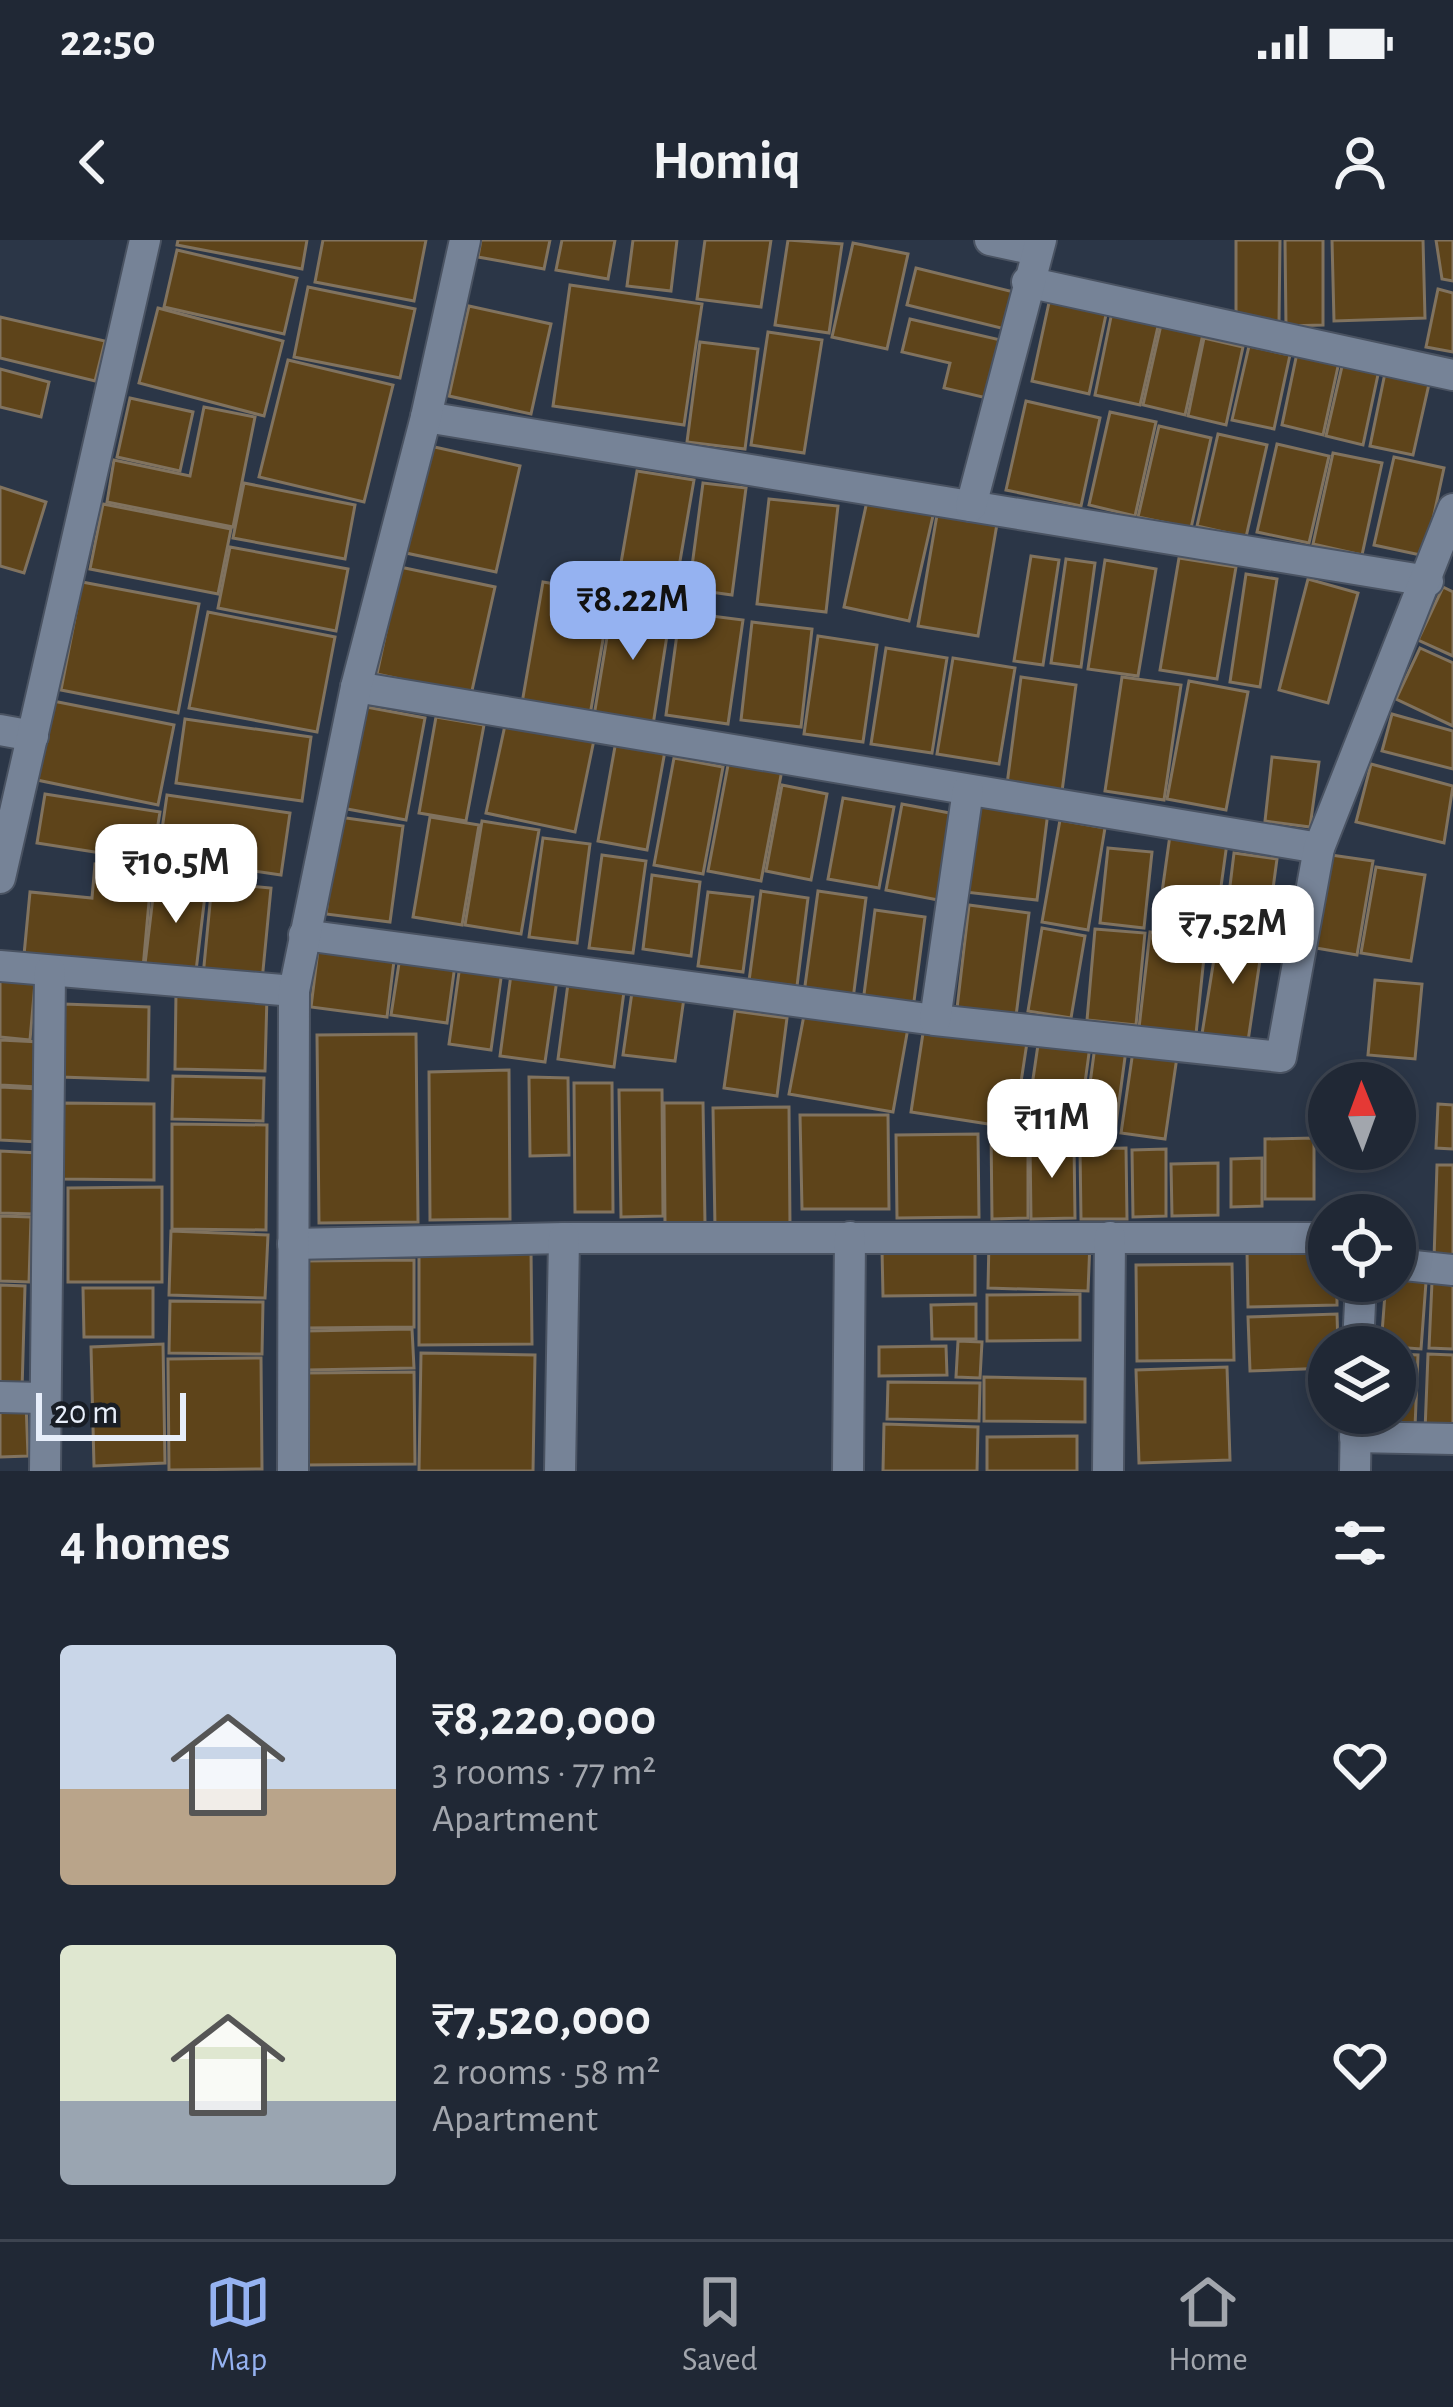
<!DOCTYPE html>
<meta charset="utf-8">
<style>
:root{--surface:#202835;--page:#2d3441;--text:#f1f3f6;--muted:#a2a6ad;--line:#3d4450;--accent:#95b2f1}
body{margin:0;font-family:"Alegreya Sans",sans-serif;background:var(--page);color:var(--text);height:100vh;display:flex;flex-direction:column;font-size:45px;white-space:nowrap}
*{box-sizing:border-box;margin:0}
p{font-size:39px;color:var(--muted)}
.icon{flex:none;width:66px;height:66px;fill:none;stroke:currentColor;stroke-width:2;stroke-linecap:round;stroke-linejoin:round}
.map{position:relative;height:1231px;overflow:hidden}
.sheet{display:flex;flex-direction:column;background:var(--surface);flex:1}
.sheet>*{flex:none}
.needle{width:78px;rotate:359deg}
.fabs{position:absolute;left:1308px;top:822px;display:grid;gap:24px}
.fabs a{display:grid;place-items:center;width:108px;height:108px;border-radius:50%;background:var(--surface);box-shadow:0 6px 18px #0003,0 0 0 3px var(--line);font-size:60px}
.scale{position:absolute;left:36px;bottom:30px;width:150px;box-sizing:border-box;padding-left:12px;border:6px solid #e7eefa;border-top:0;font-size:33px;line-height:42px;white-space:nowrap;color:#e7eefa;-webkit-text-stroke:9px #181d25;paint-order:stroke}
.price{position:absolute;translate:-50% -102px;padding:0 27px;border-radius:24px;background:#fff;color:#222;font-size:39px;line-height:78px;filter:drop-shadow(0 3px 6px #0008)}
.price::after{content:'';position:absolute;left:50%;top:72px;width:36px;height:27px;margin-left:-18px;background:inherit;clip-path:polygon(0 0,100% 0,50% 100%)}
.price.on{background:var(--accent);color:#111}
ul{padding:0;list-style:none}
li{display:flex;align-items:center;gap:36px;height:300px;padding:0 60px}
li span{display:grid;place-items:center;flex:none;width:336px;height:240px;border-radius:12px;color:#555}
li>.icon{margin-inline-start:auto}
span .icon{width:144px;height:144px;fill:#fffc;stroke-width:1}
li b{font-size:51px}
h2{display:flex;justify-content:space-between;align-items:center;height:144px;padding:0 60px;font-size:51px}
.status{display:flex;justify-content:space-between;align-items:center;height:84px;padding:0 60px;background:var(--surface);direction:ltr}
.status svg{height:33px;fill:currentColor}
header{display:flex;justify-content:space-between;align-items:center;height:156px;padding:0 60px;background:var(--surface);font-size:54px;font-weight:700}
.tabs{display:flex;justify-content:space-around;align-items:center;height:168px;border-top:3px solid var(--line);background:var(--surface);font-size:33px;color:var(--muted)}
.tabs a{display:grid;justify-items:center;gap:6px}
.tabs .on{color:var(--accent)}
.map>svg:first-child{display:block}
.building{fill:#5e441a;stroke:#81735f;stroke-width:3}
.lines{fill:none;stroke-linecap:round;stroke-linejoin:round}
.minor-casing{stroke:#4a5362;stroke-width:34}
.minor{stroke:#768397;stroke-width:30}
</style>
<div class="status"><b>22:50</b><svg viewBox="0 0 49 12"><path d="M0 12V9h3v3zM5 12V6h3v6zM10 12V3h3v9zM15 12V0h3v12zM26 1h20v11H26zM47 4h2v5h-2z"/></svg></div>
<header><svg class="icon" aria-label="back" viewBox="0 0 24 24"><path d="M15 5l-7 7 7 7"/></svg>Homiq<svg class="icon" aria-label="person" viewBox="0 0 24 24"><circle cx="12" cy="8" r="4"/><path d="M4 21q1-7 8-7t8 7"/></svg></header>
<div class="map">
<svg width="1453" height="1231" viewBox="0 0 1453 1231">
<rect width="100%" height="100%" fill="#2b3647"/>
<g class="building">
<path d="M 178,0 L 307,0 L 302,29 L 177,5 Z"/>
<path d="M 323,0 L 426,0 L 414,61 L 315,42 Z"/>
<path d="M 481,0 L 550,0 L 544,29 L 478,17 Z"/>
<path d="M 562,0 L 615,0 L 608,39 L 556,30 Z"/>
<path d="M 633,0 L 677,0 L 671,51 L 627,46 Z"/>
<path d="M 705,0 L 771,0 L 761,67 L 697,59 Z"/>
<path d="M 788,0 L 842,4 L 829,93 L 775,85 Z"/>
<path d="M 1236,0 L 1280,0 L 1279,83 L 1236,82 Z"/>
<path d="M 1285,0 L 1323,0 L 1323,85 L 1286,86 Z"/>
<path d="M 1332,0 L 1423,0 L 1425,78 L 1334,81 Z"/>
<path d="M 1436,0 L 1453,0 L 1453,41 L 1442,39 Z"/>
<path d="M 853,3 L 908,14 L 887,109 L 832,97 Z"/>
<path d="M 177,10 L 297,38 L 284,94 L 164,67 Z"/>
<path d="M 916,28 L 1014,52 L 1005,89 L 907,65 Z"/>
<path d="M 570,45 L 702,64 L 684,185 L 553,166 Z"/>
<path d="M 308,47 L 415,69 L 400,138 L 294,117 Z"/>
<path d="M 1438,49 L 1453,53 L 1453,112 L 1426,107 Z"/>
<path d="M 1050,58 L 1107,70 L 1089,154 L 1032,141 Z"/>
<path d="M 469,66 L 551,84 L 531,174 L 449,156 Z"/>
<path d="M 158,68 L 283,101 L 264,176 L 139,143 Z"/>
<path d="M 1112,72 L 1159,82 L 1140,165 L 1095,155 Z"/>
<path d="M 0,77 L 105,101 L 95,141 L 0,118 Z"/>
<path d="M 910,79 L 1005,101 L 991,159 L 944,148 L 950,123 L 902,112 Z"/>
<path d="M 1161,85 L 1203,94 L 1185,175 L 1143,165 Z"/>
<path d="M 768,92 L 822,100 L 804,213 L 751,205 Z"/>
<path d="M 1204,98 L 1243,107 L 1226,185 L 1188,176 Z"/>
<path d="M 700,102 L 758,109 L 745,209 L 687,202 Z"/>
<path d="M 1249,106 L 1290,115 L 1274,189 L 1232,180 Z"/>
<path d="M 1297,113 L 1339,122 L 1323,195 L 1282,185 Z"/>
<path d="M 288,120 L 393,145 L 364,262 L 259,237 Z"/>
<path d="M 1343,122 L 1379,130 L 1363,205 L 1326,196 Z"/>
<path d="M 0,129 L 49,142 L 41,177 L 0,167 Z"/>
<path d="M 1385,133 L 1429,144 L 1413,215 L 1370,206 Z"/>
<path d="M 130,158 L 193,172 L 180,231 L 117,217 Z"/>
<path d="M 1026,161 L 1100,178 L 1081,266 L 1006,250 Z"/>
<path d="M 204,167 L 255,177 L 233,287 L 107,262 L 114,220 L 190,236 Z"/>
<path d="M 1110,172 L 1156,182 L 1135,276 L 1089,265 Z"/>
<path d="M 1159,186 L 1211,198 L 1191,288 L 1138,277 Z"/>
<path d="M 1218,194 L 1267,205 L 1246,297 L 1197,286 Z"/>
<path d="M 1277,204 L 1329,216 L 1309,303 L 1257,292 Z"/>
<path d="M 430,206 L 520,226 L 496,332 L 406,313 Z"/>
<path d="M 1333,213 L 1382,223 L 1362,315 L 1313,304 Z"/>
<path d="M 1394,217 L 1444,228 L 1425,316 L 1374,305 Z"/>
<path d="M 637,231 L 694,240 L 675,350 L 618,340 Z"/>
<path d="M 244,243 L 355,265 L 345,319 L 233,298 Z"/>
<path d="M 703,243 L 746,248 L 732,355 L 689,349 Z"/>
<path d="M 0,247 L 46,262 L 24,333 L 0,326 Z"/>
<path d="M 869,252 L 935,267 L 909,381 L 844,367 Z"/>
<path d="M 769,259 L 838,266 L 826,372 L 757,364 Z"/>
<path d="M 103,264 L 231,289 L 218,354 L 90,329 Z"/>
<path d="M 938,269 L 998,278 L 978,396 L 918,386 Z"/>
<path d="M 230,307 L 348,329 L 336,391 L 218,368 Z"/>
<path d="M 1031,316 L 1059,320 L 1043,425 L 1014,421 Z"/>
<path d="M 1179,318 L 1236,327 L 1217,439 L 1160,430 Z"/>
<path d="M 1066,319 L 1095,323 L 1081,427 L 1051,423 Z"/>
<path d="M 1105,320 L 1156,329 L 1138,436 L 1088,429 Z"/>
<path d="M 400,327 L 495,347 L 471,455 L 377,434 Z"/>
<path d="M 1246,334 L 1277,339 L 1260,447 L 1230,442 Z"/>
<path d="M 1308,339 L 1358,353 L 1328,463 L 1279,450 Z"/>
<path d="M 82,342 L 199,364 L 178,473 L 61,450 Z"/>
<path d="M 543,342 L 611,353 L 590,475 L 522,463 Z"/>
<path d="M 1443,347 L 1453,352 L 1453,416 L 1418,400 Z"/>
<path d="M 613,361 L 671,370 L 653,485 L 594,476 Z"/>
<path d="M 208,372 L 335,397 L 317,492 L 189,468 Z"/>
<path d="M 680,372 L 743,380 L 728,484 L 666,475 Z"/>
<path d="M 752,382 L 812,389 L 801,487 L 741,480 Z"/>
<path d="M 818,396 L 877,405 L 863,502 L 804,494 Z"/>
<path d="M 886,408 L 947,418 L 932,513 L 871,504 Z"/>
<path d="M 1420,408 L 1453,423 L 1453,486 L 1396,459 Z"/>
<path d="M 953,418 L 1015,428 L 999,524 L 937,514 Z"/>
<path d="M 1021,437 L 1076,445 L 1061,559 L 1006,552 Z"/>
<path d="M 1122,437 L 1181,445 L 1164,560 L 1105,551 Z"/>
<path d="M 1189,441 L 1248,452 L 1226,570 L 1167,559 Z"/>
<path d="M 53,461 L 174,485 L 158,565 L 37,540 Z"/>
<path d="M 361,466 L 425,478 L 406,580 L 342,568 Z"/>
<path d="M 1392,474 L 1453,491 L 1453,529 L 1382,511 Z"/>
<path d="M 507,476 L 595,495 L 575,592 L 486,573 Z"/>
<path d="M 436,477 L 484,485 L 466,581 L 419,573 Z"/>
<path d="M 185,479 L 311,497 L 302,561 L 176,543 Z"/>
<path d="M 616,501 L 665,511 L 647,610 L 598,601 Z"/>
<path d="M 1272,517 L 1319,522 L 1310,587 L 1265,581 Z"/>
<path d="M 674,518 L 723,527 L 703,634 L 654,625 Z"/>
<path d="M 729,520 L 782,530 L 761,641 L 708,631 Z"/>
<path d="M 1371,524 L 1453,546 L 1444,603 L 1356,582 Z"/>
<path d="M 782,545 L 827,554 L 811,640 L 766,631 Z"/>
<path d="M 45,554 L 160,572 L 152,621 L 37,603 Z"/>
<path d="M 167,555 L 290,573 L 281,635 L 158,617 Z"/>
<path d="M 843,558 L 894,567 L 879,648 L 828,639 Z"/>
<path d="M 902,564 L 955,574 L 938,660 L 886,650 Z"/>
<path d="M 975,564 L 1048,572 L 1037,660 L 965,652 Z"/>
<path d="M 339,577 L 403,586 L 390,682 L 326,674 Z"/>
<path d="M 430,577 L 479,585 L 462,685 L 413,677 Z"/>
<path d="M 1060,580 L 1105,588 L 1088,690 L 1042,682 Z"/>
<path d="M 482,581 L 539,590 L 521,694 L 465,685 Z"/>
<path d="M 1171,588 L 1228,596 L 1215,690 L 1158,681 Z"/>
<path d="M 543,598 L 590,604 L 577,703 L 529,697 Z"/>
<path d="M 1108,608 L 1152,612 L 1144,688 L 1100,683 Z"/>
<path d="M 1234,613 L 1277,619 L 1267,693 L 1225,687 Z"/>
<path d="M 602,615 L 646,621 L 633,713 L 589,708 Z"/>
<path d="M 1331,615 L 1373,621 L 1357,715 L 1316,708 Z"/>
<path d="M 95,624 L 152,629 L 143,728 L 24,715 L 30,652 L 92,658 Z"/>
<path d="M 1376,627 L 1425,635 L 1411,721 L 1361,713 Z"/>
<path d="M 652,635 L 700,642 L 691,716 L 643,709 Z"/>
<path d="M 155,640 L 206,647 L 196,731 L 145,724 Z"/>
<path d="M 212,643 L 271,648 L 262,741 L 203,736 Z"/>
<path d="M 761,651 L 808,658 L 797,746 L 749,741 Z"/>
<path d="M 818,651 L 866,658 L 853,759 L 804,753 Z"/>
<path d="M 708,652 L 753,657 L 743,732 L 698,726 Z"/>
<path d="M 969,665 L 1029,673 L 1015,784 L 956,777 Z"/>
<path d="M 875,670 L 925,677 L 913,769 L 863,762 Z"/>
<path d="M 1042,688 L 1085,696 L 1071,778 L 1028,771 Z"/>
<path d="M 1095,689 L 1145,693 L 1136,785 L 1087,780 Z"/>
<path d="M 1150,692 L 1206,698 L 1196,794 L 1139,788 Z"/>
<path d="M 1218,694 L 1263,700 L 1248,801 L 1202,794 Z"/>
<path d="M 318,710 L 394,721 L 387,777 L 311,767 Z"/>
<path d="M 400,717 L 455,725 L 447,783 L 391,775 Z"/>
<path d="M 460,725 L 502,731 L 491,810 L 449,804 Z"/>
<path d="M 512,727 L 558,733 L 545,822 L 500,816 Z"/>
<path d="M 569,736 L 625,744 L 614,827 L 558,819 Z"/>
<path d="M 0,740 L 35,743 L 30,800 L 0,797 Z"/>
<path d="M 1375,740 L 1422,744 L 1415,819 L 1368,815 Z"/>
<path d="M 176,752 L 267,755 L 265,831 L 175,829 Z"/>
<path d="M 632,752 L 684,758 L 675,821 L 623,815 Z"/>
<path d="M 63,764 L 149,767 L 148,840 L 61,837 Z"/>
<path d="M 805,770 L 908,788 L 893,872 L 789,854 Z"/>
<path d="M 735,771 L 787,778 L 777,856 L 724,848 Z"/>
<path d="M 925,780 L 1028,796 L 1014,888 L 911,872 Z"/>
<path d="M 416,794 L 418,982 L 319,983 L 317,795 Z"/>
<path d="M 1039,798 L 1090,806 L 1079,887 L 1027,880 Z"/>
<path d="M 0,800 L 40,802 L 38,847 L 0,845 Z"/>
<path d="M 1095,806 L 1126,810 L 1114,899 L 1083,896 Z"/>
<path d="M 1133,811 L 1177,817 L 1165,899 L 1121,893 Z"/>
<path d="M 509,830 L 510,979 L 430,980 L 429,832 Z"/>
<path d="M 173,836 L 264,838 L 263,881 L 172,879 Z"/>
<path d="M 529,837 L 568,838 L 569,915 L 530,916 Z"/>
<path d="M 574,843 L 612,843 L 613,972 L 575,972 Z"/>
<path d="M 0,847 L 40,849 L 37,902 L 0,900 Z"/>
<path d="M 619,850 L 662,850 L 663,976 L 621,977 Z"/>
<path d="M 62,863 L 154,864 L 154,940 L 61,939 Z"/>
<path d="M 664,863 L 703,863 L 705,984 L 665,984 Z"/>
<path d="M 1438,864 L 1453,865 L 1453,909 L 1436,908 Z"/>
<path d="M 789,867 L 790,987 L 715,988 L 713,868 Z"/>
<path d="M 800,875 L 888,875 L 889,969 L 802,969 Z"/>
<path d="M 172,884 L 267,885 L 266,990 L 172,989 Z"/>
<path d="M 1028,888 L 1028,978 L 992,979 L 991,889 Z"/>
<path d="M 978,894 L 979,977 L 897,978 L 896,895 Z"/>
<path d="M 1314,898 L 1314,959 L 1265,959 L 1265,899 Z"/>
<path d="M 1030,904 L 1074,904 L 1075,978 L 1031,979 Z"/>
<path d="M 1126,908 L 1127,979 L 1081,979 L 1080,909 Z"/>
<path d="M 1166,909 L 1166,976 L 1133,977 L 1132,910 Z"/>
<path d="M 0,911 L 38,913 L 35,974 L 0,973 Z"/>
<path d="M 1262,918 L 1262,966 L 1231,967 L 1231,919 Z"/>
<path d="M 1218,923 L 1218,975 L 1172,976 L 1171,924 Z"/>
<path d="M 1437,925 L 1453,925 L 1453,1019 L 1434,1019 Z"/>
<path d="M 162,947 L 162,1042 L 68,1042 L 68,948 Z"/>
<path d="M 0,976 L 31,977 L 29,1042 L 0,1041 Z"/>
<path d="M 171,991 L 268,995 L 265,1058 L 169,1055 Z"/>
<path d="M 989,1000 L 1090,1002 L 1088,1051 L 988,1048 Z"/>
<path d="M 1329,1008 L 1329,1041 L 1337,1041 L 1337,1065 L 1248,1067 L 1247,1010 Z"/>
<path d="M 882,1009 L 975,1009 L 975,1055 L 883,1056 Z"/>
<path d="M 531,1010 L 532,1104 L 419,1105 L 419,1011 Z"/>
<path d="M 414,1020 L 414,1087 L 304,1088 L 303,1021 Z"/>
<path d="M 1232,1024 L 1234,1120 L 1137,1121 L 1136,1025 Z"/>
<path d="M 1395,1027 L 1427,1029 L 1421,1109 L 1381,1106 L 1386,1041 L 1395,1041 Z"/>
<path d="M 1432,1042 L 1453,1043 L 1453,1109 L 1429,1108 Z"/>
<path d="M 0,1045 L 25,1046 L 22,1150 L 0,1149 Z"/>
<path d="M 83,1048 L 153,1048 L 153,1097 L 84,1097 Z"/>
<path d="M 1080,1054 L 1080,1100 L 987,1101 L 987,1055 Z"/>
<path d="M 170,1061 L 263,1062 L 262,1114 L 169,1113 Z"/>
<path d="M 976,1064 L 976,1099 L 932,1099 L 931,1065 Z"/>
<path d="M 1337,1074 L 1338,1107 L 1329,1107 L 1329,1128 L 1250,1131 L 1248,1077 Z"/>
<path d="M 412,1089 L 414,1128 L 306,1130 L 305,1091 Z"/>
<path d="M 958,1101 L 982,1102 L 980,1138 L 956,1137 Z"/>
<path d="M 163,1104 L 165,1223 L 94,1226 L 91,1107 Z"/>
<path d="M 946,1106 L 947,1135 L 879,1136 L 879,1107 Z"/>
<path d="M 421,1113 L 535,1115 L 533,1231 L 419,1231 Z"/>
<path d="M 1395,1114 L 1418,1115 L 1415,1187 L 1374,1186 L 1375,1173 L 1395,1173 Z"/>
<path d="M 1428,1114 L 1453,1115 L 1453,1192 L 1425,1191 Z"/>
<path d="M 261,1118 L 262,1229 L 169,1230 L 168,1119 Z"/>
<path d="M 1227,1127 L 1230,1220 L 1139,1223 L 1136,1130 Z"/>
<path d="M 414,1132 L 415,1224 L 306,1225 L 305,1133 Z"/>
<path d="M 984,1137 L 1085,1139 L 1085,1182 L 984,1181 Z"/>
<path d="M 888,1142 L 980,1143 L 979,1181 L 887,1179 Z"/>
<path d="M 26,1162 L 28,1216 L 0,1217 L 0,1163 Z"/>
<path d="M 884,1184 L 978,1187 L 977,1231 L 883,1231 Z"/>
<path d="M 1077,1196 L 1077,1231 L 987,1231 L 987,1197 Z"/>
</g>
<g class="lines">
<g class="minor-casing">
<g id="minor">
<path d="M 990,0 L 1036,10"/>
<path d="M 1027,42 L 1453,135"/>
<path d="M 426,177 L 1428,341"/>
<path d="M 971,266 L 1041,0"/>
<path d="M 356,447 L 1319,608"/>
<path d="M 0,490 L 33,496"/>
<path d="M 0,638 L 145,0"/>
<path d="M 304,695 L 935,780 L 1281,817 L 1319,608 L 1453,269"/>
<path d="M 0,726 L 294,751"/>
<path d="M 935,780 L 968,550"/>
<path d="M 293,1004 L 564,998 L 1329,998"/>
<path d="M 1395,1024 L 1453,1030"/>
<path d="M 1358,1107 L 1361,1041"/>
<path d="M 0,1157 L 42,1158"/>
<path d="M 1355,1197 L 1453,1199"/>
<path d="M 45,1231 L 50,731"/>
<path d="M 293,1231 L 294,751 L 356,447 L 426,177 L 465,0"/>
<path d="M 560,1231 L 564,998"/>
<path d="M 848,1231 L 850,997"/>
<path d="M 1108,1231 L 1110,997"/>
<path d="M 1355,1231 L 1356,1173"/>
</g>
</g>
<use href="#minor" class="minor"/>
</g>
</svg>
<div class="fabs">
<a><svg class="needle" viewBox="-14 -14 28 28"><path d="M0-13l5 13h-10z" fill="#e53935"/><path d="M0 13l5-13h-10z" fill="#a2a6ad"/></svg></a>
<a><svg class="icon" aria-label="locate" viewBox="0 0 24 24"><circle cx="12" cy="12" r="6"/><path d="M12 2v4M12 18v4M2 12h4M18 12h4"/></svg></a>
<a><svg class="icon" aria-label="layers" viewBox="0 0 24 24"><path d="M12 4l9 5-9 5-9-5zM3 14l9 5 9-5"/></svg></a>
</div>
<div class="scale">20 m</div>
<b class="price on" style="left:633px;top:423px">₹8.22M</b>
<b class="price" style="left:176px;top:686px">₹10.5M</b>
<b class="price" style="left:1233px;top:747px">₹7.52M</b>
<b class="price" style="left:1052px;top:941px">₹11M</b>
</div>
<section class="sheet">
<h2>4 homes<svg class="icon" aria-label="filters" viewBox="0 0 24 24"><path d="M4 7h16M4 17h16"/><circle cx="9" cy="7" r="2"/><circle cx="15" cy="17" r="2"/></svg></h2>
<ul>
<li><span style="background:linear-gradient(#c9d6e8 60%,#b9a48a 0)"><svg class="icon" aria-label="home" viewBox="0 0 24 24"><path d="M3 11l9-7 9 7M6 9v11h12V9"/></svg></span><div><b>₹8,220,000</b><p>3 rooms · 77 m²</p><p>Apartment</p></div><svg class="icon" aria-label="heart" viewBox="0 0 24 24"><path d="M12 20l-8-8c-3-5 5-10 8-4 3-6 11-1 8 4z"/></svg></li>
<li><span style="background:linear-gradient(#dfe7d0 65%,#9aa5b1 0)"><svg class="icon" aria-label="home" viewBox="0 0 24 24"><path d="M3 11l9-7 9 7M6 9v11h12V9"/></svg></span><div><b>₹7,520,000</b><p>2 rooms · 58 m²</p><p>Apartment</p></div><svg class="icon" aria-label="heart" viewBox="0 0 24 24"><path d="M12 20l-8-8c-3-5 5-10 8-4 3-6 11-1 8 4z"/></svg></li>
</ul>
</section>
<nav class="tabs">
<a class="on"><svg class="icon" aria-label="map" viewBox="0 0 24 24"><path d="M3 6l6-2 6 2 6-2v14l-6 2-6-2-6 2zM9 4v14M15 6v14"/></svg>Map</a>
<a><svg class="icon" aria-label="saved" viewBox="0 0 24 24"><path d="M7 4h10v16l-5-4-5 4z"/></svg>Saved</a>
<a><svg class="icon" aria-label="home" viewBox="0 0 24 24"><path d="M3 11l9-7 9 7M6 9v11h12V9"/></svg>Home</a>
</nav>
